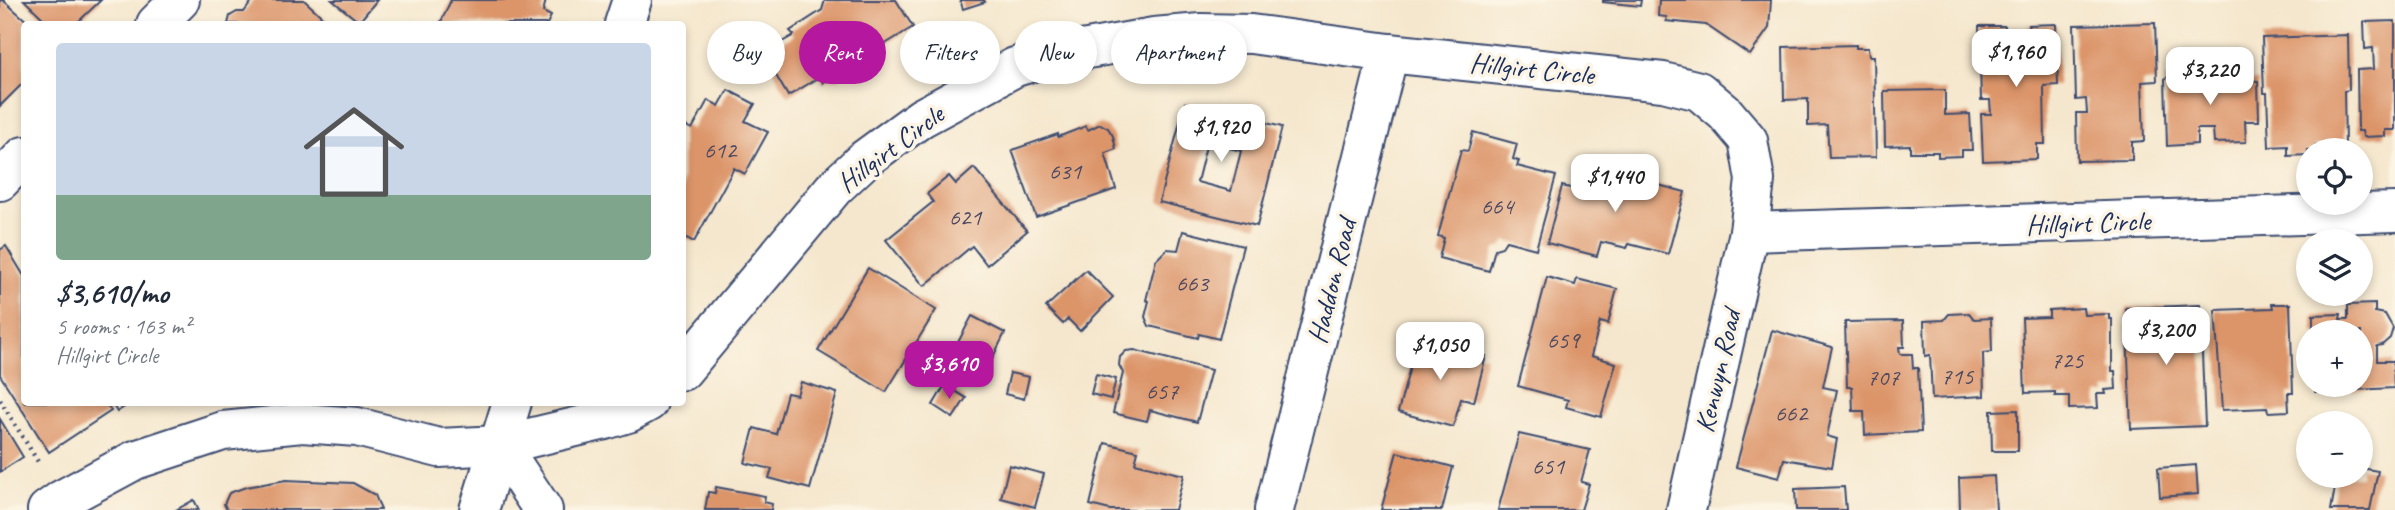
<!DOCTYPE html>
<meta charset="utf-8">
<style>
:root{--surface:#fff;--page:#f2f2f3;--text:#1f2937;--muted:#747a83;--accent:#b5179e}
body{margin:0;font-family:Caveat,sans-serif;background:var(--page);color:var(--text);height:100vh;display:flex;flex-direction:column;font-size:26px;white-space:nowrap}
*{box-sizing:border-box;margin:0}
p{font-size:23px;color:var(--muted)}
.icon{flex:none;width:38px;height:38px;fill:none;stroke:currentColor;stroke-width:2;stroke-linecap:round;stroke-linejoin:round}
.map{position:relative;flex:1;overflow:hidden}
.side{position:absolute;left:21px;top:21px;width:665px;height:385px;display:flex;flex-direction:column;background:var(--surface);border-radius:7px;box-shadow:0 4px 10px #0003}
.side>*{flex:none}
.guide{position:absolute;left:707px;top:21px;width:665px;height:63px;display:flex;gap:14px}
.tools{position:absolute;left:2296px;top:138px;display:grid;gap:14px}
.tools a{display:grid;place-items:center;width:77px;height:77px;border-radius:50%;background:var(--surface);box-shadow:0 4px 10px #0003;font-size:35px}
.price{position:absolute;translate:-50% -60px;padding:0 16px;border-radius:14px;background:#fff;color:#222;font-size:23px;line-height:46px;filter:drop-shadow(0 2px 4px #0008)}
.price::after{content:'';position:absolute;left:50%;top:42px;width:21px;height:16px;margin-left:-10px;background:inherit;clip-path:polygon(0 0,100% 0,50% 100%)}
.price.active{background:var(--accent);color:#fff}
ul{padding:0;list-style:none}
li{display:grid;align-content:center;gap:14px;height:371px;padding:0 35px}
li span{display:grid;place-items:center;height:217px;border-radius:7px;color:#555}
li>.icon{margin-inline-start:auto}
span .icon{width:126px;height:126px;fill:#fffc;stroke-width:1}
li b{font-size:30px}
.tag{padding:0 24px;border-radius:32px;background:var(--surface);box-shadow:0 4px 10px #0003;font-size:24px;line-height:63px}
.tag.active{background:var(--accent);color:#fff}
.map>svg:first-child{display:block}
.building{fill:#dc9469;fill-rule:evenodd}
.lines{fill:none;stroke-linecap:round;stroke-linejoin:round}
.street-casing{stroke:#3c4b6f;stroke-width:42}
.path{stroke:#3c4b6f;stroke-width:4.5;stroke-dasharray:2 5;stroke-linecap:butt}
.street{stroke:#fff;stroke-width:38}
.labels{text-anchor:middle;stroke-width:7;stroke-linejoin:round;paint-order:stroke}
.number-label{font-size:24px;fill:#4b4861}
.street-label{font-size:28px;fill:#1b2f5e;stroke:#fcf5e5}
</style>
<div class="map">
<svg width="2395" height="510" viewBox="0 0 2395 510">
<rect width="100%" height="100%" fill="#fcf5e5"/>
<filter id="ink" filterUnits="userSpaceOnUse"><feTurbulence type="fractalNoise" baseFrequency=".0143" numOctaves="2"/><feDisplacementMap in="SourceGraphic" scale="14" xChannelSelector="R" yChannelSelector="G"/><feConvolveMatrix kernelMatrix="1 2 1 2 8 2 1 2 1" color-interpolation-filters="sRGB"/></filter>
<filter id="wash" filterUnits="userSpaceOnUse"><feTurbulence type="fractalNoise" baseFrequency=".00686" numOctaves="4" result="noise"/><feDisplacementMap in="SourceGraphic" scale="28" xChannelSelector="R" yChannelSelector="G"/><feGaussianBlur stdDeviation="1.57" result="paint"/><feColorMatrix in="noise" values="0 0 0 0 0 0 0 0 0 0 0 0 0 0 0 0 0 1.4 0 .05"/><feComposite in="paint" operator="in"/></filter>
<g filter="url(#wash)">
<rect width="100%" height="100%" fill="#f5e7cd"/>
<g id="blocks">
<g class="building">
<path d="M 0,0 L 3,0 L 30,24 L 24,24 L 24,82 L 0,106 Z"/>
<path d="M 24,0 L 101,0 L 76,24 L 49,24 Z"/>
<path d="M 253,0 L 304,0 L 330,24 L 228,24 L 230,16 L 237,12 L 244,12 Z"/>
<path d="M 332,0 L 377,0 L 359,22 Z"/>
<path d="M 451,0 L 546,0 L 543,12 L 551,16 L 547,24 L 440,24 Z"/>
<path d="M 825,0 L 896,0 L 913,27 L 848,67 L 840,79 L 826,80 L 823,83 L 820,77 L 788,96 L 763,53 L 794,35 L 790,31 L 822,10 Z"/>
<path d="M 960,0 L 984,0 L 985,2 L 963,9 Z"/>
<path d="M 1603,0 L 1641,0 L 1640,6 L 1603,2 Z"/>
<path d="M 1659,0 L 1771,0 L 1769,28 L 1750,55 L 1706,25 L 1666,21 L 1667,17 L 1658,16 Z"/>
<path d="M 2395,21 L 2395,130 L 2385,130 L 2385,136 L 2363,137 L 2362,131 L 2358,131 L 2357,70 L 2374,69 L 2373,48 L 2365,49 L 2364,22 Z"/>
<path d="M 2155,23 L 2157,81 L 2142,82 L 2144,141 L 2132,142 L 2132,160 L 2077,161 L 2076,113 L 2087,113 L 2086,99 L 2076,100 L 2074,25 Z"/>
<path d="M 2056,24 L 2058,85 L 2044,86 L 2045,144 L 2037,144 L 2037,159 L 1983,161 L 1981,114 L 1991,114 L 1990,100 L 1981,100 L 1979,26 L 2005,26 L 2004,31 L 2029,30 L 2028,25 Z"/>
<path d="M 2348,35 L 2349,90 L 2344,91 L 2345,145 L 2316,145 L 2316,150 L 2308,150 L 2308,155 L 2288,156 L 2288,146 L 2269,147 L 2267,93 L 2264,93 L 2262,38 Z"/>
<path d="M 1856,45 L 1856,48 L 1868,48 L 1869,56 L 1874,56 L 1876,157 L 1829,158 L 1827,125 L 1808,126 L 1808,99 L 1784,100 L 1783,47 Z"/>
<path d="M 2221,71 L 2239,71 L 2245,80 L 2258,81 L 2259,121 L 2245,121 L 2246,142 L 2214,143 L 2213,129 L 2197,129 L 2197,144 L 2167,146 L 2165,79 L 2172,73 L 2189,73 L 2196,80 L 2213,79 Z"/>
<path d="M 728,90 L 755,104 L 745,121 L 768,132 L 745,174 L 734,168 L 694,242 L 682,236 L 682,124 L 692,129 L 708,100 L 719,106 Z"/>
<path d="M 1945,90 L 1945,115 L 1970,114 L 1972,150 L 1962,150 L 1962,156 L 1938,157 L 1938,152 L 1910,152 L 1910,145 L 1885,146 L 1884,91 Z"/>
<path d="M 1185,103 L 1233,115 L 1234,110 L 1253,114 L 1251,119 L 1282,127 L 1257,226 L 1159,202 ZM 1207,142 L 1241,151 L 1231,191 L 1197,182 Z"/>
<path d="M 1100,124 L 1108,128 L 1113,136 L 1116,149 L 1105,153 L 1116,189 L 1036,217 L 1012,150 L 1058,134 L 1058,137 L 1086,126 L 1088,130 Z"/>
<path d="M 1473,132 L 1517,144 L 1513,159 L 1519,161 L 1517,166 L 1556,176 L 1536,249 L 1506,241 L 1502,247 L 1495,249 L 1489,271 L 1439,258 L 1444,238 L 1438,236 L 1461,150 L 1468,151 Z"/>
<path d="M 1586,166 L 1685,192 L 1668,254 L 1629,244 L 1627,248 L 1601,242 L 1597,256 L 1547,243 L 1562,186 L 1579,190 Z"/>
<path d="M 974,168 L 1027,231 L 987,265 L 972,246 L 924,286 L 886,240 L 933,202 L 927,194 L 949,176 L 956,184 Z"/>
<path d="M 1183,231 L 1243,246 L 1219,339 L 1199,334 L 1198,338 L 1149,326 L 1145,317 L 1149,301 L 1146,300 L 1156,260 L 1167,249 L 1178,250 Z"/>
<path d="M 6,246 L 24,276 L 24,402 L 105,402 L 111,411 L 49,452 L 0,375 L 0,250 Z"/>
<path d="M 868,268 L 936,310 L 886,392 L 818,351 Z"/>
<path d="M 1086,270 L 1113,297 L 1080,331 L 1068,319 L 1063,324 L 1046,307 Z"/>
<path d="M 1547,277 L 1575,285 L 1577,279 L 1617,289 L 1608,324 L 1600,322 L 1591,356 L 1616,363 L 1601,417 L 1566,407 L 1568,400 L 1518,386 Z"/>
<path d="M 2272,304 L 2290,304 L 2293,393 L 2288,393 L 2289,411 L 2268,412 L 2267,408 L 2222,410 L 2215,310 L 2273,308 Z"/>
<path d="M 2375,304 L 2375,312 L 2385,314 L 2393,328 L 2390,338 L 2382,345 L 2377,346 L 2377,361 L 2393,361 L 2394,388 L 2315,392 L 2315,385 L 2361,385 L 2361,332 L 2313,332 L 2313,315 L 2341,314 L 2340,319 L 2348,319 L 2348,305 Z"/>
<path d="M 2200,305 L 2205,426 L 2131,429 L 2126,308 Z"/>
<path d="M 2083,308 L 2084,315 L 2109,314 L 2109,319 L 2112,319 L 2112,371 L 2115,371 L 2116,389 L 2105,390 L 2106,394 L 2097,394 L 2098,408 L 2069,409 L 2069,396 L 2055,396 L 2055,392 L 2025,393 L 2022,318 L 2049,317 L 2049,310 Z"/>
<path d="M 1969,313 L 1974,319 L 1991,318 L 1992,352 L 1983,353 L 1984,396 L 1932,399 L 1930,355 L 1925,356 L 1924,321 L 1944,320 L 1949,314 Z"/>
<path d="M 972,316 L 1005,333 L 990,363 L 956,346 Z"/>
<path d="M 1903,321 L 1904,347 L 1899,347 L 1900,354 L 1912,354 L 1913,368 L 1918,368 L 1921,432 L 1865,435 L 1864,411 L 1853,411 L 1852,387 L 1847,387 L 1845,322 Z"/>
<path d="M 1772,330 L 1832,347 L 1823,387 L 1837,390 L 1827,436 L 1837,439 L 1832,467 L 1784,459 L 1779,478 L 1736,467 Z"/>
<path d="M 1418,337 L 1486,356 L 1474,402 L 1461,399 L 1453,427 L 1398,412 Z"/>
<path d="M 1134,350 L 1211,370 L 1197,422 L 1150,410 L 1147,421 L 1113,413 L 1123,373 L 1119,365 L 1120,357 L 1126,351 Z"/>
<path d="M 1010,373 L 1029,377 L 1024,399 L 1005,394 Z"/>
<path d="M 1096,374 L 1116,379 L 1111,399 L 1091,394 Z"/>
<path d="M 801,382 L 837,393 L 810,489 L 769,478 L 772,469 L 745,463 L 754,428 L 776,434 L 787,393 L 797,395 Z"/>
<path d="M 945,385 L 966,398 L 953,418 L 933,405 Z"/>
<path d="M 111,402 L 131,402 L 117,412 Z"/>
<path d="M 2018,410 L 2018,451 L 1992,451 L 1991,411 Z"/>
<path d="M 0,419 L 23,457 L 0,472 Z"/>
<path d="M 1519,434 L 1590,450 L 1581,482 L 1589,484 L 1581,510 L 1498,510 Z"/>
<path d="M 1105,443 L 1138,451 L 1135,463 L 1184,475 L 1175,510 L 1110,510 L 1090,505 Z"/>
<path d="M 1397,452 L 1453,467 L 1442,510 L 1381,510 Z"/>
<path d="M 1009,465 L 1044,474 L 1035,507 L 1001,498 Z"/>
<path d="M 2196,465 L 2198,494 L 2160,497 L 2158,468 Z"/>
<path d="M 2361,468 L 2378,471 L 2370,510 L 2331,510 L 2337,476 L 2361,476 Z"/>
<path d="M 1994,476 L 1996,510 L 1960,510 L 1959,478 Z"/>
<path d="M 286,480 L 353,483 L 375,495 L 381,510 L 227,510 L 224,504 L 229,493 L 246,487 Z"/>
<path d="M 716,487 L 765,496 L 764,502 L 772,504 L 771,510 L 705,510 L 708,492 L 715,493 Z"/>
<path d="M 1844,487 L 1846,510 L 1796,510 L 1795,489 Z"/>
<path d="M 194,500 L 199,510 L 176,510 Z"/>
</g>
</g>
</g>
<g filter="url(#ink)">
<use href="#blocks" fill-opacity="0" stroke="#3c4b6f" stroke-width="2"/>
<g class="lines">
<g class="street-casing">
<g id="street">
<path d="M 156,24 L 180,0"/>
<path d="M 624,24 L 632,0"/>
<path d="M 0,181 L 24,156"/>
<path d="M 682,371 L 834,188 L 865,159 L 921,118 L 1015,67 L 1060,54 L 1154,37 L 1201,33 L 1251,34 L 1389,53 L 1663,82 L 1699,91 L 1725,113 L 1748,140 L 1755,180 L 1749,232 L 2395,212"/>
<path d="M 500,445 L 543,510"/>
<path d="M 47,510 L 61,500 L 135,460 L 223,431 L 302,423 L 357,427 L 439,448 L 500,445 L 605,420 L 628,413 L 648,402"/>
<path d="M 479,510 L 512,402"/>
<path d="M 1274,510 L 1389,53"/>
<path d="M 1686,510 L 1749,232"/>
</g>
</g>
<path class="path" d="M 0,400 L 40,465"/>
<use href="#street" class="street"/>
</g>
</g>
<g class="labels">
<g class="number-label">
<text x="720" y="158">612</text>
<text x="1065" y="179">631</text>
<text x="1497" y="214">664</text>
<text x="965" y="225">621</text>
<text x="1192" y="291">663</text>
<text x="1563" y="348">659</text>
<text x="2067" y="368">725</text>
<text x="1957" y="384">715</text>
<text x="1883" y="385">707</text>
<text x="1162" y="399">657</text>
<text x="1791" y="421">662</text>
<text x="1548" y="474">651</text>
</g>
<g class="street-label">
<text transform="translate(1532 68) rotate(6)" y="10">Hillgirt Circle</text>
<text transform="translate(890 148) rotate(-37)" y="10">Hillgirt Circle</text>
<text transform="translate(2088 222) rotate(-2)" y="10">Hillgirt Circle</text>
<text transform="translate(1331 281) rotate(-76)" y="10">Haddon Road</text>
<text transform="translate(1717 371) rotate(-77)" y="10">Kenwyn Road</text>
</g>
</g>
</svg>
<div class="tools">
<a><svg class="icon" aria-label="locate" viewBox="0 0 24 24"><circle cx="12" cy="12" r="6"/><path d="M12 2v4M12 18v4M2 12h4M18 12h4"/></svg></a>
<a><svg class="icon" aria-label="layers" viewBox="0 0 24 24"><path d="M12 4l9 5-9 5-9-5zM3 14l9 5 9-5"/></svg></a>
<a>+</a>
<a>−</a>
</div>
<b class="price" style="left:2016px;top:89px">$1,960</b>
<b class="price" style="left:2210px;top:107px">$3,220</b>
<b class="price" style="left:1221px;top:164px">$1,920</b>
<b class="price" style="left:1615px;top:214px">$1,440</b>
<b class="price" style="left:2166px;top:367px">$3,200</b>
<b class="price" style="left:1440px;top:382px">$1,050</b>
<b class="price active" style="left:949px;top:401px">$3,610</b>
<div class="guide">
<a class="tag">Buy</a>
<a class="tag active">Rent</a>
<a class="tag">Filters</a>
<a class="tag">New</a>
<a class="tag">Apartment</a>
</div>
<section class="side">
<ul>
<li><span style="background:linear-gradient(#c9d6e8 70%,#7fa58c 0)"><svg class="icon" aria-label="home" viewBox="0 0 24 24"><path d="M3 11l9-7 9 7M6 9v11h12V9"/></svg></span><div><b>$3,610/mo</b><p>5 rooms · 163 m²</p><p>Hillgirt Circle</p></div></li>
</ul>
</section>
</div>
